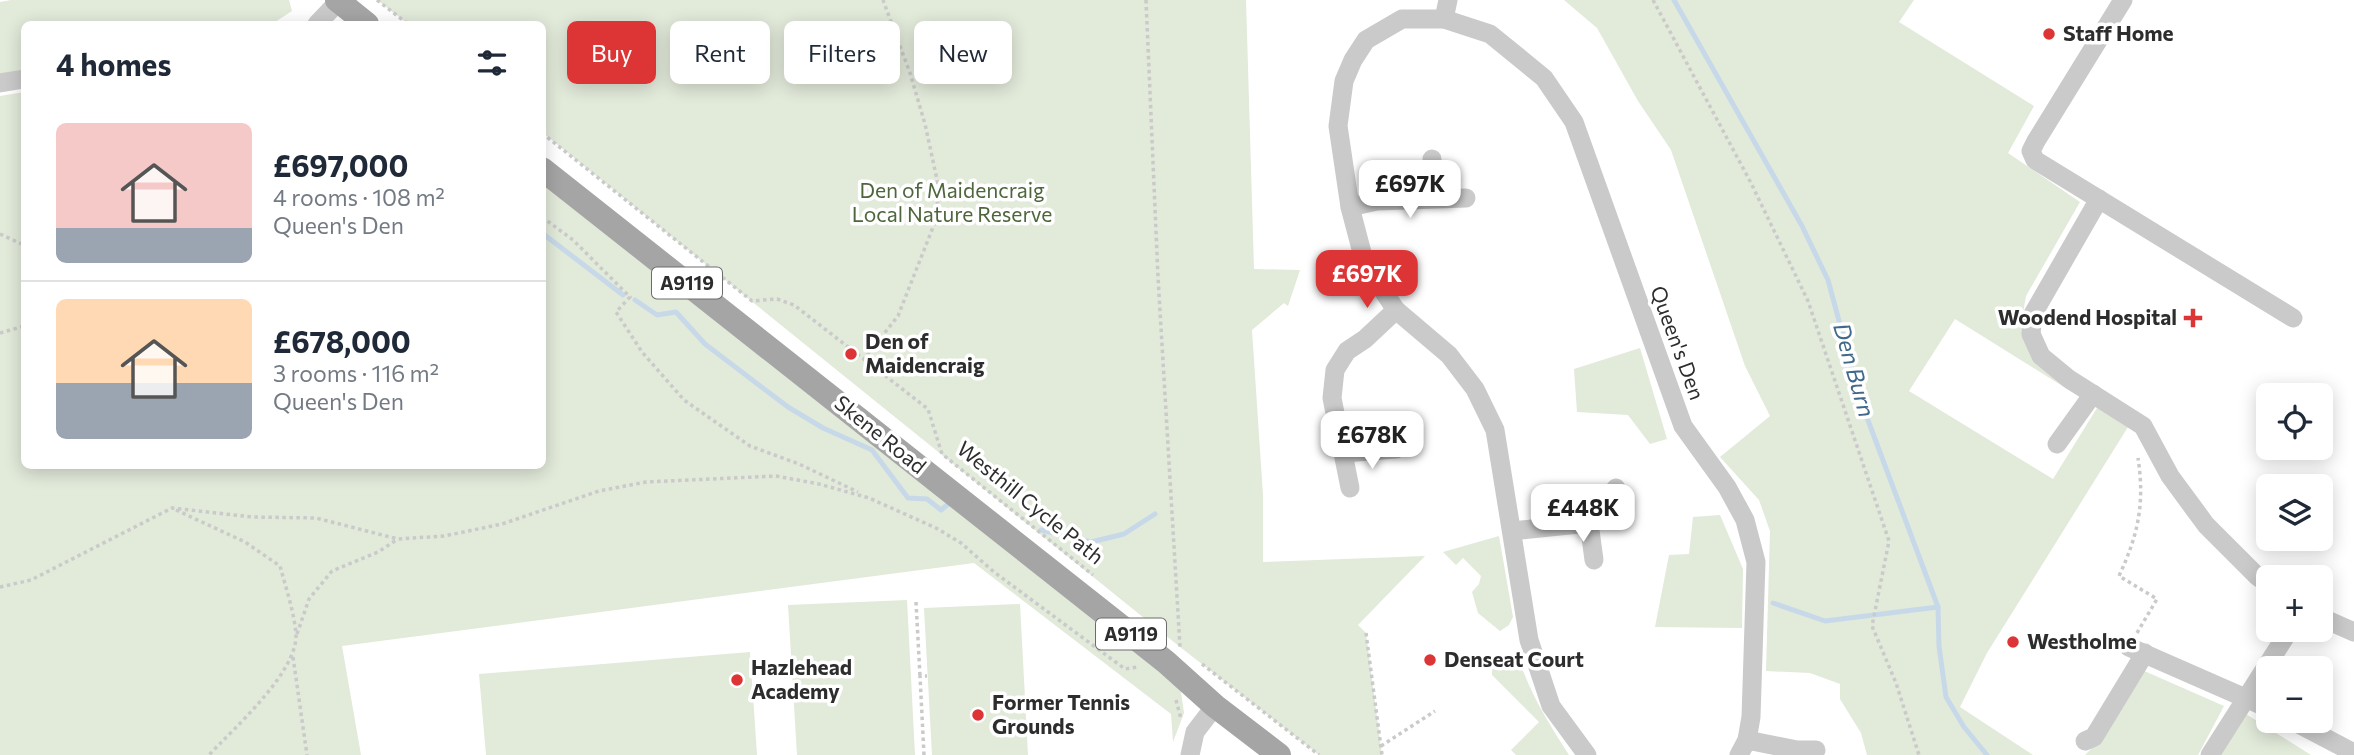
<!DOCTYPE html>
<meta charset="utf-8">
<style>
:root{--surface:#fff;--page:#f6f6f7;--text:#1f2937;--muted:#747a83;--line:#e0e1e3;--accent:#dd3535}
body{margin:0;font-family:Commissioner,sans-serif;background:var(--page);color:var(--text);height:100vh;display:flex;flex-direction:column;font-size:26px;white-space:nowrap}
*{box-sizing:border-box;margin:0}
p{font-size:23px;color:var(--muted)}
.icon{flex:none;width:38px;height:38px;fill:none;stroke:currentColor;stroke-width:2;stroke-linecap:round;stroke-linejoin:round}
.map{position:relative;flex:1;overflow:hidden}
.side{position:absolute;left:21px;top:21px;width:525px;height:448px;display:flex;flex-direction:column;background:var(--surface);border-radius:10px;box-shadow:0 4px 18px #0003}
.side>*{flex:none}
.banner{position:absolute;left:567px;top:21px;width:665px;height:63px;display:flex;gap:14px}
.buttons{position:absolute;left:2256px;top:383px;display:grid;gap:14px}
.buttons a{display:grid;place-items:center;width:77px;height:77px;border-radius:10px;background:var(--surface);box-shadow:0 4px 18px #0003;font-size:35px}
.price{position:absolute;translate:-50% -60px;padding:0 16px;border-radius:14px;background:#fff;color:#222;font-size:23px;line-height:46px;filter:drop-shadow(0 2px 4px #0008)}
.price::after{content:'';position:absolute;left:50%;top:42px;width:21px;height:16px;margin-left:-10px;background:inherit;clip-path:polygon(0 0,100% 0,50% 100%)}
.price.active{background:var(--accent);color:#fff}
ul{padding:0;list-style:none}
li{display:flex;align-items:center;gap:21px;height:175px;padding:0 35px}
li+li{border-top:2px solid var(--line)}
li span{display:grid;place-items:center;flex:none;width:196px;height:140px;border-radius:10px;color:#555}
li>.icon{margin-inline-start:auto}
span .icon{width:84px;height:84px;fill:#fffc;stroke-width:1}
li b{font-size:30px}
h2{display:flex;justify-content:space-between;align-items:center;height:84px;padding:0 35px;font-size:30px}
.tag{padding:0 24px;border-radius:10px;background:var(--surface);box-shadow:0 4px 18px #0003;font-size:24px;line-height:63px}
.tag.active{background:var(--accent);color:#fff}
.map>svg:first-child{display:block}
.green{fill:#e2eada}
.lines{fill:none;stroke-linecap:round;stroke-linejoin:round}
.stream{stroke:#c7d9e9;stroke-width:5}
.path{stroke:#cacaca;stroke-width:3.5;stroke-dasharray:3.5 3.5;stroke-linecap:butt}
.minor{stroke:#cacaca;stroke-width:19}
.major{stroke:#a5a5a5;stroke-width:24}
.poi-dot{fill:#dd3535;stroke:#fff;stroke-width:2.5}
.labels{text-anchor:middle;stroke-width:7;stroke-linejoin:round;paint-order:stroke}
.shield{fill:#fff;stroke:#6c6c6c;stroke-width:2}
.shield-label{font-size:19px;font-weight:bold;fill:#2d2d2d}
.poi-label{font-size:21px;font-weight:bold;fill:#2d2d2d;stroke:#fff;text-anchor:start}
.park-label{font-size:21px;fill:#4d663c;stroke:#fff}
.street-label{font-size:21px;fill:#2d2d2d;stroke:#fff}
.water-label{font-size:23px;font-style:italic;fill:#3f688b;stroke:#fff}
</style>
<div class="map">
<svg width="2354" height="755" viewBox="0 0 2354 755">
<rect width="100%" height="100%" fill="#fff"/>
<g class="green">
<path d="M 11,0 L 289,0 L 292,11 L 272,24 L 24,24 L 24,70 L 0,74 L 0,2 Z"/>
<path d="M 377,0 L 1246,0 L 1254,269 L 1300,270 L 1288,306 L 1284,303 L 1252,330 L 1263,495 L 1263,562 L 1425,556 L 1358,625 L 1366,633 L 1382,755 L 1319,755 L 1180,647 L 543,133 L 542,24 L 408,24 Z"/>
<path d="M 1564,0 L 1914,0 L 1899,22 L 2034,106 L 2008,153 L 2080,202 L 2026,296 L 2021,324 L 2033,354 L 2072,392 L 1955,319 L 1909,391 L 2053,479 L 2097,408 L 2133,419 L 1987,653 L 1960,707 L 2033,755 L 1867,755 L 1861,733 L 1840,699 L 1840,684 L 1810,673 L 1766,671 L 1770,531 L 1759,500 L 1720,457 L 1770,416 L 1745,366 L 1671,150 L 1638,101 L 1597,28 Z"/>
<path d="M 24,92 L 24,466 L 542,466 L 543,182 L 1180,685 L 1184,713 L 1173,742 L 1171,714 L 974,563 L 342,646 L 361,755 L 0,755 L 0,96 Z"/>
<path d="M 1640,348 L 1667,439 L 1650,444 L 1628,415 L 1577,412 L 1574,369 Z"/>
<path d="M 1720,515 L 1743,569 L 1742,628 L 1655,627 L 1669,555 L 1689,554 L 1693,517 Z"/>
<path d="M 1499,536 L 1513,617 L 1509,625 L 1500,631 L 1478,613 L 1472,592 L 1479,584 L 1481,576 L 1463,558 L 1456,565 L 1443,552 Z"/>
<path d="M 907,600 L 915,755 L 797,755 L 788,605 Z"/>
<path d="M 1020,604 L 1028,755 L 932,755 L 924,608 Z"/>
<path d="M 750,652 L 757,755 L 486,755 L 479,674 Z"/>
<path d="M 1512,653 L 1518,657 C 1530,693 1548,723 1569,755 L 1516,755 L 1511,750 L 1539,722 L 1492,675 C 1492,661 1500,658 1512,653 Z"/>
<path d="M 2142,670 L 2224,706 L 2198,755 L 2085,755 L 2107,733 Z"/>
<path d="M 2238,709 L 2311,755 L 2210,755 Z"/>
</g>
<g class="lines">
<g class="stream">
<path d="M 1674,0 L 1802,226 L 1828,280 L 1860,399 L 1938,607 L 1939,646 L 1946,697 L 1964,727 L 1987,755"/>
<path d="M 542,233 L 623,295"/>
<path d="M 635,300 L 657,315 L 676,312 L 705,344 L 788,407 L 823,428 L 872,450 L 908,498 L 927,499 L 941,510 L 951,502"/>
<path d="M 1041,530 L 1091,542 L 1124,534 L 1155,514"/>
<path d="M 1773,603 L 1825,621 L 1938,607"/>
</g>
<g class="path">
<path d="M 377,0 L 408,24"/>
<path d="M 1146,0 L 1158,277 L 1180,647"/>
<path d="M 1653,0 L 1751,183 L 1808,301 L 1889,541 L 1872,626 L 1896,683 L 1919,755"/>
<path d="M 542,133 L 752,301 L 777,299 L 794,305 L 928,409 L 942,454 L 1093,575"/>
<path d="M 542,217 L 573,240 L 630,297 L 616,312 L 642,352 L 684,400 L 750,446 L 799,464 L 858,492"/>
<path d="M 0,234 L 24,245"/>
<path d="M 0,333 L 24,326"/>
<path d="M 863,360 L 898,316 L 937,217 L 938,184 L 925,124 L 910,73 L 883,0"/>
<path d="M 176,510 L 245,542 L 280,566 C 286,588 294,612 296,634 C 298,672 233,729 209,755"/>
<path d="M 0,587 L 31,580 L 172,508 L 252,517 L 316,518 L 398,539 L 444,536 L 502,524 L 599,491 L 646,482 L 776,476 L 819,484 L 869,498 L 936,528 L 961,543 L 994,572 L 1125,669 L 1138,667"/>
<path d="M 916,602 L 920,676"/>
<path d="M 1366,633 L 1382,755"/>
<path d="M 2137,633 L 2157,599 L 2119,576 C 2138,535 2145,504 2138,458"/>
<path d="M 297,634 L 309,599 L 332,571 L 378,552 L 398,539"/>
<path d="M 293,657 L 307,755"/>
<path d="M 1202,664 L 1319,755"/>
<path d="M 1176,700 L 1181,719"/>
<path d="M 1381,746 L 1435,711"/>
<path d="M 924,755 L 920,676 L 927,676"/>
</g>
<g class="minor">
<path d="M 2123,0 L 2036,141 L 2031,151 L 2035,160 L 2293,318"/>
<path d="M 1444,19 L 1448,0"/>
<path d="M 317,24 L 339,1"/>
<path d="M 0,83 L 24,79"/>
<path d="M 1432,159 L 1433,198"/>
<path d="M 2099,199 L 2033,314 L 2031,334 L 2041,356 L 2069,379 L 2143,426 L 2170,476 L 2206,525 L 2257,576 L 2268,584"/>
<path d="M 1350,207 L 1377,201 L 1466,198"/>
<path d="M 2057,444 L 2093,394"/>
<path d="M 1344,453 L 1396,449"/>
<path d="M 1350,488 L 1332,398 L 1335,370 L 1347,351 L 1365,339 L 1396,310"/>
<path d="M 1589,523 L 1594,560"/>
<path d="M 1512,531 L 1589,523 L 1616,488"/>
<path d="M 2320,617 L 2354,632"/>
<path d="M 2129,647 L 2268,708"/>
<path d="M 2293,721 L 2354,753"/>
<path d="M 1747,740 L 1797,750 L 1816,750"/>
<path d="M 2085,741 L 2094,737 L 2145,653"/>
<path d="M 1190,755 L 1195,732 L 1215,706"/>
<path d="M 1587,755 L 1551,706 L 1529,640 L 1495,430 L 1475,389 L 1449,355 L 1396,310 L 1365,264 L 1350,207 L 1338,126 L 1344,81 L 1353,60 L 1366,40 L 1402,19 L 1444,19 L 1490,34 L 1544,78 L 1574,122 L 1683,426 L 1727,487 L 1745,520 L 1756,562 L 1751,717 L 1747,740 L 1739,755"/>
<path d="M 2210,755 L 2287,634"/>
</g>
<g class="major">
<path d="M 337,0 L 367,24"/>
<path d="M 542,169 L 1166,662 L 1215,706 L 1279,755"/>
</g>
</g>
<g class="poi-dot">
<circle cx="2049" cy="34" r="7"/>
<path d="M2189.5 307.5h7v7h7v7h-7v7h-7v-7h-7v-7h7z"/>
<circle cx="851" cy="354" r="7"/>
<circle cx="2013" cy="642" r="7"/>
<circle cx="1430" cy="660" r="7"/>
<circle cx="737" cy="680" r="7"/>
<circle cx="978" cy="715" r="7"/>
</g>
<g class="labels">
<g class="shield">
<rect x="652" y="267.5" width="70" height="31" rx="5"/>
<rect x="1096" y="618.5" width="70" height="31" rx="5"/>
</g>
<g class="shield-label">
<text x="687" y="290">A9119</text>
<text x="1131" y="641">A9119</text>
</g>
<g class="poi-label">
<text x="2063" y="41">Staff Home</text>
<text x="2177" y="325" text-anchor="end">Woodend Hospital</text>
<text x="865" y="349">Den of<tspan x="865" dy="24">Maidencraig</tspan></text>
<text x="2027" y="649">Westholme</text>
<text x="1444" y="667">Denseat Court</text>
<text x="751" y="675">Hazlehead<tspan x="751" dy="24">Academy</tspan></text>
<text x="992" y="710">Former Tennis<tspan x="992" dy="24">Grounds</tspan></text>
</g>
<g class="park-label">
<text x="952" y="198">Den of Maidencraig<tspan x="952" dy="24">Local Nature Reserve</tspan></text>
</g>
<g class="street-label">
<text transform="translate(1677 343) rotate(70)" y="7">Queen's Den</text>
<text transform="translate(880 435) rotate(39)" y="7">Skene Road</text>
<text transform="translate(1030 503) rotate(39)" y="7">Westhill Cycle Path</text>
</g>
<g class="water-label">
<text transform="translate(1854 370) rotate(74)" y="8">Den Burn</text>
</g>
</g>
</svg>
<div class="buttons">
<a><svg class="icon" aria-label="locate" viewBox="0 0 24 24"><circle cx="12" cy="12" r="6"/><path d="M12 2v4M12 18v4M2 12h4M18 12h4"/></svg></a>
<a><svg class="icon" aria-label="layers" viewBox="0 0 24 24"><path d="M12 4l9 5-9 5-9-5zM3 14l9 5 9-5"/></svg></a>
<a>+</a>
<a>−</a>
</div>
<b class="price" style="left:1410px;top:220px">£697K</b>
<b class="price active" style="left:1367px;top:310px">£697K</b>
<b class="price" style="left:1372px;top:471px">£678K</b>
<b class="price" style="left:1583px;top:544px">£448K</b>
<div class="banner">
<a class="tag active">Buy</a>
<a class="tag">Rent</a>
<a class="tag">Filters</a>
<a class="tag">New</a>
</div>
<section class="side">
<h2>4 homes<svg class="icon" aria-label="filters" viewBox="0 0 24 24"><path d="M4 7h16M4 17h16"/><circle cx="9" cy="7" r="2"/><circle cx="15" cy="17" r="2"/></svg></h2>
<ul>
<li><span style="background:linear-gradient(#f6c9c9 75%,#9aa5b1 0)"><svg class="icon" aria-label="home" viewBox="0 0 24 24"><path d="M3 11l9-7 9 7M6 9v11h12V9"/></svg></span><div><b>£697,000</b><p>4 rooms · 108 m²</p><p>Queen's Den</p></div></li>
<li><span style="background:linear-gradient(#ffd9b3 60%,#9aa5b1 0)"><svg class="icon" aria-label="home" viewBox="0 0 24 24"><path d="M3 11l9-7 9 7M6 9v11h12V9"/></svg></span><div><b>£678,000</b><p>3 rooms · 116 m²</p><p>Queen's Den</p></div></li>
</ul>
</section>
</div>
